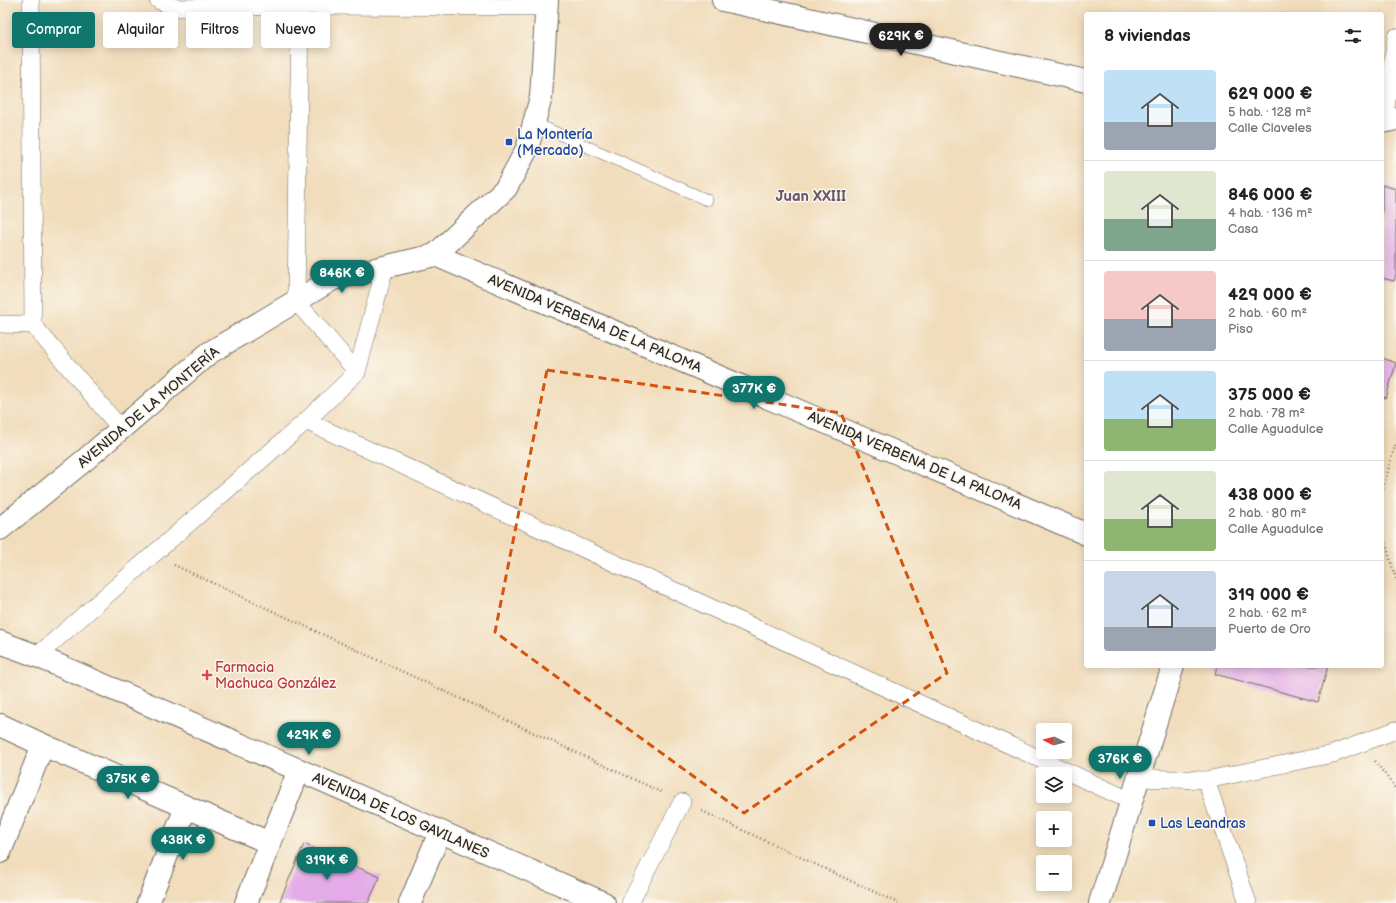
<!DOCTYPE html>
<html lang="es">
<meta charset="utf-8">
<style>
:root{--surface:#fff;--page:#f6f6f6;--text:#222;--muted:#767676;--line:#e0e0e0;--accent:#0f766e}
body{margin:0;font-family:"Balsamiq Sans",sans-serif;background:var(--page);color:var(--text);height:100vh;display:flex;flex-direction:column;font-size:15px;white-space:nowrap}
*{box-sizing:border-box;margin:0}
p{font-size:13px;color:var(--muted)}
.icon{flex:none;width:22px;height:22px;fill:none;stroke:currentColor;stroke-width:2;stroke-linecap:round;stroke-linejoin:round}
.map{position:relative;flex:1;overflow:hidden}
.drawer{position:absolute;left:1084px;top:12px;width:300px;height:656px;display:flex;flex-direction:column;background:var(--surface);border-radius:4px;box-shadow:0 2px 10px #0003}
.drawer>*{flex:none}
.hud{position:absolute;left:12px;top:12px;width:380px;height:36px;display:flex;gap:8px}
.needle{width:26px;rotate:276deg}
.tools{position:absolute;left:1036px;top:723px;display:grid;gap:8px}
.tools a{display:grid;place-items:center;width:36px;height:36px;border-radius:4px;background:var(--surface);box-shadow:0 2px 10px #0003;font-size:20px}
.price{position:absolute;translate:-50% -34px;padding:0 9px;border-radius:14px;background:var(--accent);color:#fff;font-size:13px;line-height:26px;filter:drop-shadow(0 1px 2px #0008)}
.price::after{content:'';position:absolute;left:50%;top:24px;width:12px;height:9px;margin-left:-6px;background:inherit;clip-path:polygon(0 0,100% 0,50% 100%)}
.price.active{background:#222;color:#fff}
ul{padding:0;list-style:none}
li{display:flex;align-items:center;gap:12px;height:100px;padding:0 20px}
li+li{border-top:1px solid var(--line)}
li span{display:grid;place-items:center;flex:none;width:112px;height:80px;border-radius:4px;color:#555}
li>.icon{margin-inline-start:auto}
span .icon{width:48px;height:48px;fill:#fffc;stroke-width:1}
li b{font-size:17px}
h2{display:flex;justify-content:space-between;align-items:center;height:48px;padding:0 20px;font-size:17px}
.tag{padding:0 14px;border-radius:4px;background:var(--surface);box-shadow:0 2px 10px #0003;font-size:14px;line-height:36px}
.tag.active{background:var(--accent);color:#fff}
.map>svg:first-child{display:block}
.building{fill:#e3abe8}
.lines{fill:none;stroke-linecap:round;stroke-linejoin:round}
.service-casing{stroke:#70695e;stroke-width:12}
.pedestrian-casing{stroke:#70695e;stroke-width:18}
.minor-casing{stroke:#70695e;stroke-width:24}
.tertiary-casing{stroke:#70695e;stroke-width:24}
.path{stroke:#70695e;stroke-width:2.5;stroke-dasharray:1 3;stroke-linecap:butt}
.service{stroke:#fff;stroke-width:11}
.pedestrian{stroke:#fff;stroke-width:17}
.minor{stroke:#fff;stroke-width:22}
.tertiary{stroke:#fff;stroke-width:22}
.marked{fill:none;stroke:#d5540f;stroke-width:3;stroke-dasharray:8 5;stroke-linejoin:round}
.transit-dot{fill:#1a4fb4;stroke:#fbf7ec;stroke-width:1.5}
.health-dot{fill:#e0444e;stroke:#fbf7ec;stroke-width:1.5}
.labels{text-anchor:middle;stroke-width:3;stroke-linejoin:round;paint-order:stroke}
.transit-label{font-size:14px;fill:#164399;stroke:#fbf7ec;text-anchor:start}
.street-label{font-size:14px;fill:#2b2b2b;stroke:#fbf7ec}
.health-label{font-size:14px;fill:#be3a42;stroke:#fbf7ec;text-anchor:start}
.neighbourhood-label{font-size:15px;font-weight:bold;fill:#6b586d;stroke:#fbf7ec}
</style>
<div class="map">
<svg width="1396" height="903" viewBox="0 0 1396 903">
<rect width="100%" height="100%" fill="#fbf7ec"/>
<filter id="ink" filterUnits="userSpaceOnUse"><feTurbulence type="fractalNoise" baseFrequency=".025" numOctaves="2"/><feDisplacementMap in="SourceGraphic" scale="8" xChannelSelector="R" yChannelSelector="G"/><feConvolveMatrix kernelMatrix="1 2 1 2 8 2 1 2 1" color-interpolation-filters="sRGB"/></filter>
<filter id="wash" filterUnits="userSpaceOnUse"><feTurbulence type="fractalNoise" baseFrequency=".012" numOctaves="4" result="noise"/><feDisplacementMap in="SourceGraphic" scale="16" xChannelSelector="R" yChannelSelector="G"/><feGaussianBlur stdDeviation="0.9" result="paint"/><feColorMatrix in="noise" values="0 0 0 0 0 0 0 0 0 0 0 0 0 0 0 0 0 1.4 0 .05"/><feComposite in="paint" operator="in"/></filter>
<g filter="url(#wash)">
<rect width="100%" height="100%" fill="#f1ddbc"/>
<g id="blocks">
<g class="building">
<path d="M 1382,185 L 1396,189 L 1396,274 L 1394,281 L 1382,278 Z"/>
<path d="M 1382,358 L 1396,363 L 1386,398 L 1382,397 Z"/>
<path d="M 1217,666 L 1328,666 L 1318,702 L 1215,674 Z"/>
<path d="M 304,844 L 380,877 L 368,903 L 279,903 Z"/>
</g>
</g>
</g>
<g filter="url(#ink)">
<use href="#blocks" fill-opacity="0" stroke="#70695e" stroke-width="1"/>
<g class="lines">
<g class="service-casing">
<path id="service" d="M 534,123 L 707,200"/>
</g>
<g class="pedestrian-casing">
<g id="pedestrian">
<path d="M 31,0 L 33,325"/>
<path d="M 158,0 L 176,8 L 300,6 L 547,7"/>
<path d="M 300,6 L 296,301 L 357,372"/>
<path d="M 1384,122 L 1396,37"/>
<path d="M 0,324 L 33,325 L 121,429"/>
<path d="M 306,421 L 1131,801"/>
<path d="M 37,656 L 306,421 L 357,372 L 385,267"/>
<path d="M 1138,778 L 1206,780 L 1333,754 L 1396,730"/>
<path d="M 1206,780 L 1248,903"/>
<path d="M 630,903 L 682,802"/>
</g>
</g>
<g class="minor-casing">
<g id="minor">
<path d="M 723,0 L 1086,81"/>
<path d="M 1382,122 L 1396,119"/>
<path d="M 435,255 L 1086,534"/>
<path d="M 0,529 L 86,459 L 209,353 L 333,279 L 435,255 L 506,188 L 527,149 L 541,97 L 547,0"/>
<path d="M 0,725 L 43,745 L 270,843"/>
<path d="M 0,852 L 43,745"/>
<path d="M 148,903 L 186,807"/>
<path d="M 246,903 L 299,770"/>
<path d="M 410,903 L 440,832"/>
<path d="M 1100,903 L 1173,666"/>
</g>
</g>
<g class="tertiary-casing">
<path id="tertiary" d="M 0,642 L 37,656 L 604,903"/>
</g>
<g class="path">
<path d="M 1382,492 L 1396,442"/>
<path d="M 1382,532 L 1396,579"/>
<path d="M 174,565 L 663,793"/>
<path d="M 1375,761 L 1396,789"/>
<path d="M 702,811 L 898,903"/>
</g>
<use href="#service" class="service"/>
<use href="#pedestrian" class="pedestrian"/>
<use href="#minor" class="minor"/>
<use href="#tertiary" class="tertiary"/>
</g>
</g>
<path class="marked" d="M 547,370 L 841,413 L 947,673 L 744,813 L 495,632 Z"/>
<g class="transit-dot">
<rect x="505" y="138" width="8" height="8" rx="2"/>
<rect x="1148" y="819" width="8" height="8" rx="2"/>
</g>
<path class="health-dot" d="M205 669h4v4h4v4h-4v4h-4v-4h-4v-4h4z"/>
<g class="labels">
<g class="transit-label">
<text x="517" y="139">La Montería<tspan x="517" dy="16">(Mercado)</tspan></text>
<text x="1160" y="828">Las Leandras</text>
</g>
<g class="street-label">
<text transform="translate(595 323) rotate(23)" y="5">AVENIDA VERBENA DE LA PALOMA</text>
<text transform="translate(148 407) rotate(-40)" y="5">AVENIDA DE LA MONTERÍA</text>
<text transform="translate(915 460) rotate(23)" y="5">AVENIDA VERBENA DE LA PALOMA</text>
<text transform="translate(401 815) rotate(24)" y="5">AVENIDA DE LOS GAVILANES</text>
</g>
<g class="health-label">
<text x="215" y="672">Farmacia<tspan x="215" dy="16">Machuca González</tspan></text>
</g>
<g class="neighbourhood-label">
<text x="811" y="201">Juan XXIII</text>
</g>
</g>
</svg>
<div class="tools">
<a><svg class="needle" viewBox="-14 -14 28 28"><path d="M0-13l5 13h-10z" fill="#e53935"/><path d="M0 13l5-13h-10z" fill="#767676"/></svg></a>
<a><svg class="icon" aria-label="layers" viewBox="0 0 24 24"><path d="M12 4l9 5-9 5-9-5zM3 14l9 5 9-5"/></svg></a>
<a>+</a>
<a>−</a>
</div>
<b class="price active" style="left:901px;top:57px">629K €</b>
<b class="price" style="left:342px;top:294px">846K €</b>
<b class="price" style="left:754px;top:410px">377K €</b>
<b class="price" style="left:309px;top:756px">429K €</b>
<b class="price" style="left:1120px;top:780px">376K €</b>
<b class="price" style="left:128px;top:800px">375K €</b>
<b class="price" style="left:183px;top:861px">438K €</b>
<b class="price" style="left:327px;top:881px">319K €</b>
<div class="hud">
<a class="tag active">Comprar</a>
<a class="tag">Alquilar</a>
<a class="tag">Filtros</a>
<a class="tag">Nuevo</a>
</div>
<section class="drawer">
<h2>8 viviendas<svg class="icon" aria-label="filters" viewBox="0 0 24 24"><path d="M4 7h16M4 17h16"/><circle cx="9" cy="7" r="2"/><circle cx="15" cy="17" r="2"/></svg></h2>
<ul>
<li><span style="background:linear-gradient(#bfe0f5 65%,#9aa5b1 0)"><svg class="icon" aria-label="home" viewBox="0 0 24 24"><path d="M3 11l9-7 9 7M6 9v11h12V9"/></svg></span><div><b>629 000 €</b><p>5 hab. · 128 m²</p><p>Calle Claveles</p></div></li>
<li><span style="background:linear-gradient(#dfe7d0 60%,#7fa58c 0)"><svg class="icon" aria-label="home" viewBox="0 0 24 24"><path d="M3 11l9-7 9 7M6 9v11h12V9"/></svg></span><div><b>846 000 €</b><p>4 hab. · 136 m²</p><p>Casa</p></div></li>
<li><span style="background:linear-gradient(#f6c9c9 60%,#9aa5b1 0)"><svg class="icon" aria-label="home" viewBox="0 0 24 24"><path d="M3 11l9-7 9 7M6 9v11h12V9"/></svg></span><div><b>429 000 €</b><p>2 hab. · 60 m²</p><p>Piso</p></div></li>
<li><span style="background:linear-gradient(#bfe0f5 60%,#8fb573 0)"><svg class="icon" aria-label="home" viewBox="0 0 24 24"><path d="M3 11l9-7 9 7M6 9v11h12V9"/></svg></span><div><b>375 000 €</b><p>2 hab. · 78 m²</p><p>Calle Aguadulce</p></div></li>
<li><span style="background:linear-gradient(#dfe7d0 60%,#8fb573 0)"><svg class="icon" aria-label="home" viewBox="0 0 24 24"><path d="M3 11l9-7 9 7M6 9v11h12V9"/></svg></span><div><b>438 000 €</b><p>2 hab. · 80 m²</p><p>Calle Aguadulce</p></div></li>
<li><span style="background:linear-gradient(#c9d6e8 70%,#9aa5b1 0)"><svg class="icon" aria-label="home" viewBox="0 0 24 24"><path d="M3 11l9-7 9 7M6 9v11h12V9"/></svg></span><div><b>319 000 €</b><p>2 hab. · 62 m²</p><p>Puerto de Oro</p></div></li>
</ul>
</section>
</div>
